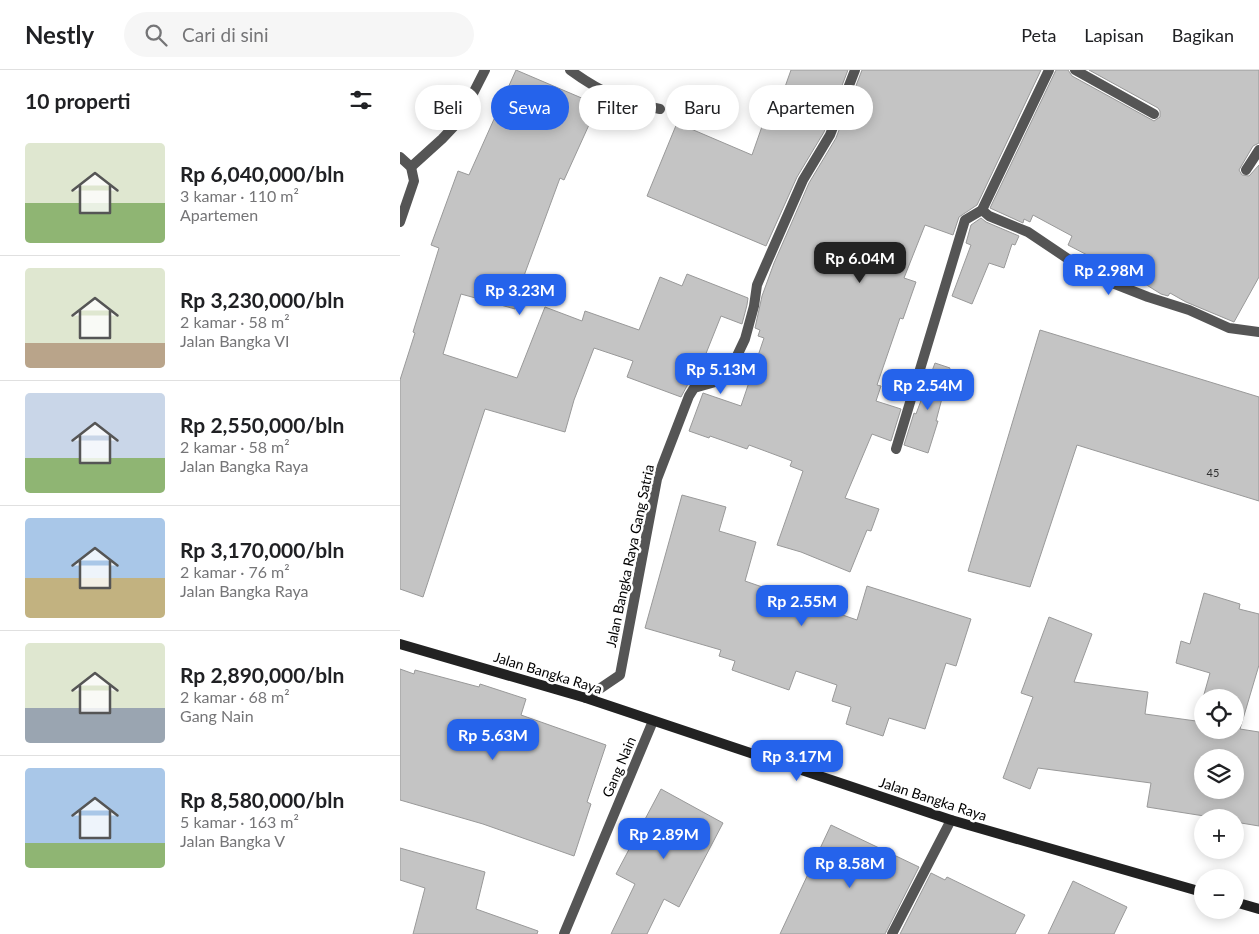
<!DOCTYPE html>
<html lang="id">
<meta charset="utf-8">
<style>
:root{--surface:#fff;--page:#f6f6f6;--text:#202124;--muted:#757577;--line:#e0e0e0;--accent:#2563eb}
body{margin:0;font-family:Lato,sans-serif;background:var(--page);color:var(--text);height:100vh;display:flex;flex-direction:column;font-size:19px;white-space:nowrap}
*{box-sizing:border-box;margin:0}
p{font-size:16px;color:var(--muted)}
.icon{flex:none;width:28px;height:28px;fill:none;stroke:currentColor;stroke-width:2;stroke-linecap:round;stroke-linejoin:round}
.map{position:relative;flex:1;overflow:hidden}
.sheet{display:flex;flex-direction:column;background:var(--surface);width:400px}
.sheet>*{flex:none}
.hud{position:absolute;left:15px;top:15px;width:475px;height:45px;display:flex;gap:10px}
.buttons{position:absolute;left:794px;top:619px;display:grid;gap:10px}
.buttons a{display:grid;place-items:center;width:50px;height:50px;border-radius:50%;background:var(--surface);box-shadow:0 2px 12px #0003;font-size:25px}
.price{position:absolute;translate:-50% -42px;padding:0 11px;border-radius:10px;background:var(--accent);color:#fff;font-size:16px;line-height:32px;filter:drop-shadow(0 1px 2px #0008)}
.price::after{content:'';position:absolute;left:50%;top:30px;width:15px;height:11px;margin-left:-8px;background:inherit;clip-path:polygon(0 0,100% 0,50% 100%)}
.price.selected{background:#222;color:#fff}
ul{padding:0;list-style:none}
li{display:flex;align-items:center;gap:15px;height:125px;padding:0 25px}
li+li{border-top:1px solid var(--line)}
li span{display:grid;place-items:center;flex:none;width:140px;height:100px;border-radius:5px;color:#555}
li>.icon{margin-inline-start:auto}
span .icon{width:60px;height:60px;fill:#fffc;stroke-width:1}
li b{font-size:21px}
h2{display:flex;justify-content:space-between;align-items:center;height:60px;padding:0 25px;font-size:21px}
.pill{padding:0 18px;border-radius:22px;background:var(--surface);box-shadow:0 2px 12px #0003;font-size:18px;line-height:45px}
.pill.selected{background:var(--accent);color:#fff}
header{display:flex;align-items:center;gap:30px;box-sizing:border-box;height:70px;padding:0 25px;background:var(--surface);border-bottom:1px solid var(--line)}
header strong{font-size:24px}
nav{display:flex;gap:28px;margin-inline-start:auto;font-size:18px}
.search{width:350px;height:45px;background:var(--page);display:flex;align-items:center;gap:12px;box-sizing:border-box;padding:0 18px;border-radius:28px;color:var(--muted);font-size:19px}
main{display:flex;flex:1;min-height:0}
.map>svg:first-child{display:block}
.building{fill:#c4c4c4;stroke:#999;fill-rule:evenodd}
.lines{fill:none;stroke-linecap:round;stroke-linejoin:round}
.street{stroke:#555;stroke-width:10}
.secondary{stroke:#222;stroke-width:10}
.labels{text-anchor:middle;stroke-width:5;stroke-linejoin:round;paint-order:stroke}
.number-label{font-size:11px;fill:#313131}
.street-label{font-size:14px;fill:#000;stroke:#fff}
</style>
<header>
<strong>Nestly</strong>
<div class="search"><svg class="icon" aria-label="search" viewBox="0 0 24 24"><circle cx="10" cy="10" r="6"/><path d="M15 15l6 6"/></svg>Cari di sini</div>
<nav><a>Peta</a><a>Lapisan</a><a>Bagikan</a></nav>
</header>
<main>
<section class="sheet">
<h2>10 properti<svg class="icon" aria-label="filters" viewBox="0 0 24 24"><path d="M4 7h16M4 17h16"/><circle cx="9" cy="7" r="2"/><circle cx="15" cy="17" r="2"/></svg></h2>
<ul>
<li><span style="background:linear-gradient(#dfe7d0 60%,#8fb573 0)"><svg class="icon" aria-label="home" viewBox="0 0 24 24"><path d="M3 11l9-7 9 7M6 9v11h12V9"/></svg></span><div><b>Rp 6,040,000/bln</b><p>3 kamar · 110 m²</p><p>Apartemen</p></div></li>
<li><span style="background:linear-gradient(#dfe7d0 75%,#b9a48a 0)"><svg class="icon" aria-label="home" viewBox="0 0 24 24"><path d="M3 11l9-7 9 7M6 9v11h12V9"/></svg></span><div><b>Rp 3,230,000/bln</b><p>2 kamar · 58 m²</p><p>Jalan Bangka VI</p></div></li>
<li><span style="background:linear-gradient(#c9d6e8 65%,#8fb573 0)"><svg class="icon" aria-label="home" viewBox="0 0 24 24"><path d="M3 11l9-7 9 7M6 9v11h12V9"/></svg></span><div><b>Rp 2,550,000/bln</b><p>2 kamar · 58 m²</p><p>Jalan Bangka Raya</p></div></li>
<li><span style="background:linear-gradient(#a9c7e8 60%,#c2b280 0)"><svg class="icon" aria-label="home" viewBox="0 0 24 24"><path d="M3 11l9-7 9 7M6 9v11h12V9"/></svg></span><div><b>Rp 3,170,000/bln</b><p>2 kamar · 76 m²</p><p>Jalan Bangka Raya</p></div></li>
<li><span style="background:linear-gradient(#dfe7d0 65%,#9aa5b1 0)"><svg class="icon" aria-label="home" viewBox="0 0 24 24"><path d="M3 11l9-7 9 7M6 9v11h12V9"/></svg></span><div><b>Rp 2,890,000/bln</b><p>2 kamar · 68 m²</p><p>Gang Nain</p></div></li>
<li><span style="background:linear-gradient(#a9c7e8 75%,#8fb573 0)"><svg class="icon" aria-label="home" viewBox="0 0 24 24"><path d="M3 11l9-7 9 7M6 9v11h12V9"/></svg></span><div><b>Rp 8,580,000/bln</b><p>5 kamar · 163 m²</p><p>Jalan Bangka V</p></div></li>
</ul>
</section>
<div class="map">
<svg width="859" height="864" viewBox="0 0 859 864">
<rect width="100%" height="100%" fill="#fff"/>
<g class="building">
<path d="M 116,0 L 198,35 L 164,110 L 160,108 L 125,203 L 115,239 L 61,224 L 43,284 L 117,308 L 145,237 L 182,251 L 185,241 L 239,260 L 260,207 L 282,216 L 287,204 L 348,228 L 347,235 L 342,254 L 321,246 L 295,311 L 288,314 L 281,327 L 227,307 L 233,291 L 194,278 L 174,330 L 165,362 L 85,339 L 23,527 L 0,519 L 0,310 L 15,263 L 13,262 L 39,178 L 31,175 L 58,101 L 69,105 Z"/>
<path d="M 391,0 L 448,0 L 424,62 L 397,107 L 366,176 L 247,126 L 277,53 L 352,85 L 372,28 L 380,31 Z"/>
<path d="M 462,0 L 641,0 L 577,135 L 559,147 L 553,165 L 525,155 L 504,208 L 516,212 L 503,249 L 500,248 L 477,315 L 481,316 L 476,331 L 501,339 L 491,371 L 472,364 L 445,428 L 479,439 L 471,461 L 467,460 L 450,502 L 401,482 L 377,475 L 403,401 L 390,396 L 392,391 L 349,375 L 347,379 L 310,366 L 309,368 L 289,361 L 303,323 L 341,336 L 364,268 L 358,266 L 360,260 L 355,258 L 362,226 L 374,193 L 409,113 L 436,68 Z"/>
<path d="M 656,0 L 668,0 L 672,6 L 754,51 L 760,47 L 760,41 L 758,38 L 689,0 L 859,0 L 859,73 L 853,76 L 839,100 L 842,105 L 849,106 L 859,95 L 859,207 L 834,252 L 786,232 L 770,223 L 768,226 L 761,224 L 721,199 L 694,185 L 693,188 L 668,175 L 672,166 L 633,145 L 630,152 L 624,149 L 623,153 L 590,138 Z"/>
<path d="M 581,148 L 586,152 L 619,166 L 615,175 L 612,174 L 604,198 L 589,193 L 572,234 L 552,226 L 571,175 L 566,173 L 571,155 Z"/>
<path d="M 640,260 L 859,327 L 859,431 L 677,375 L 630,517 L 568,501 Z"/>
<path d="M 535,293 L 550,298 L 536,351 L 538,351 L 528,383 L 504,375 L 514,343 L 516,344 Z"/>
<path d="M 282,425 L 326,437 L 319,461 L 356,472 L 345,511 L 457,550 L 467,516 L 571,549 L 556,596 L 546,593 L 525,659 L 489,648 L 483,666 L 446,654 L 451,637 L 432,631 L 437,615 L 396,601 L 389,620 L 332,600 L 335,591 L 319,586 L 321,580 L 245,558 Z"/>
<path d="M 804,523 L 840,534 L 839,539 L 859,544 L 859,595 L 840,659 L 859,662 L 859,756 L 835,752 L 835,748 L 817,748 L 747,737 L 751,713 L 638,698 L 630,719 L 603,708 L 633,627 L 621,623 L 649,547 L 692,564 L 674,612 L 748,622 L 745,644 L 796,651 L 802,630 L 802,660 L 835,660 L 835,628 L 803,628 L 810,603 L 776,593 L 781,571 L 790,574 ZM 802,688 L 835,688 L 835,720 L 802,720 Z"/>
<path d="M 0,599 L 14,604 L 15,600 L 79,617 L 80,614 L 126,629 L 121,645 L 206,675 L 187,732 L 191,734 L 174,786 L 83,754 L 0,730 Z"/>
<path d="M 261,719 L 323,753 L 279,837 L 264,829 L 247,864 L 211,864 L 235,814 L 216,804 Z"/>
<path d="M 431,755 L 519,797 L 485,864 L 380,864 Z"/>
<path d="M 0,778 L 85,802 L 76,839 L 138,861 L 137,864 L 13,864 L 25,818 L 0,810 Z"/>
<path d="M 531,803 L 545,810 L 547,807 L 625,845 L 615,864 L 500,864 Z"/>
<path d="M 673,811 L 727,837 L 714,864 L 648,864 Z"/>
</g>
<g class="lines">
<g class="street">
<path d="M 170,0 C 200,22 223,32 260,39"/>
<path d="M 675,0 L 754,44"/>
<path d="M 0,87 L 11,97 L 14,111 L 0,152"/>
<path d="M 11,97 L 42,69 L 59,51 L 85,0"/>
<path d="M 846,100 L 859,80"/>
<path d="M 582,140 L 589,146 L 628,162 L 692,205 L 748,227 L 789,240 L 829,258 L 859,262"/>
<path d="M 496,379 L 565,150 L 582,140 L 649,0"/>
<path d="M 186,628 L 220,605 L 257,409 L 289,326 L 294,318 L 326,309 L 345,269 L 354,236 L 357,215 L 403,110 L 430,65 L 455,0"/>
<path d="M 164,864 L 253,651"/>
<path d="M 492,864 L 551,750"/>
</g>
<g class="secondary">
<path d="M 0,574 L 186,628 L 551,750 L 802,822"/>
<path d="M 835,832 L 859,839"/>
</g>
</g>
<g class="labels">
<g class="number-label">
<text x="813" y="407">45</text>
</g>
<g class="street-label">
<text transform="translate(230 486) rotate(-78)" y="5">Jalan Bangka Raya Gang Satria</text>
<text transform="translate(148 603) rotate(17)" y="5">Jalan Bangka Raya</text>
<text transform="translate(219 697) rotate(-67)" y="5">Gang Nain</text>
<text transform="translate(533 729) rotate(18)" y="5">Jalan Bangka Raya</text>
</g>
</g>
</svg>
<div class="buttons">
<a><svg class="icon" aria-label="locate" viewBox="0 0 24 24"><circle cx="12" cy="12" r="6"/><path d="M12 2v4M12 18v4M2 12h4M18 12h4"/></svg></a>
<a><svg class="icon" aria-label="layers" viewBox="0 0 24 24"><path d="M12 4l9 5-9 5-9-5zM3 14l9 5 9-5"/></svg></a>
<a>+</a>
<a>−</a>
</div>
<b class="price selected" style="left:460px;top:214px">Rp 6.04M</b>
<b class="price" style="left:709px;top:226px">Rp 2.98M</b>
<b class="price" style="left:120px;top:246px">Rp 3.23M</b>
<b class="price" style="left:321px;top:325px">Rp 5.13M</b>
<b class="price" style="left:528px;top:341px">Rp 2.54M</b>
<b class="price" style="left:402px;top:557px">Rp 2.55M</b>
<b class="price" style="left:93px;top:691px">Rp 5.63M</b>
<b class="price" style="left:397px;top:712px">Rp 3.17M</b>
<b class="price" style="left:264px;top:790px">Rp 2.89M</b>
<b class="price" style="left:450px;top:819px">Rp 8.58M</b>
<div class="hud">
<a class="pill">Beli</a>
<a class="pill selected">Sewa</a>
<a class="pill">Filter</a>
<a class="pill">Baru</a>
<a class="pill">Apartemen</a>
</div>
</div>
</main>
